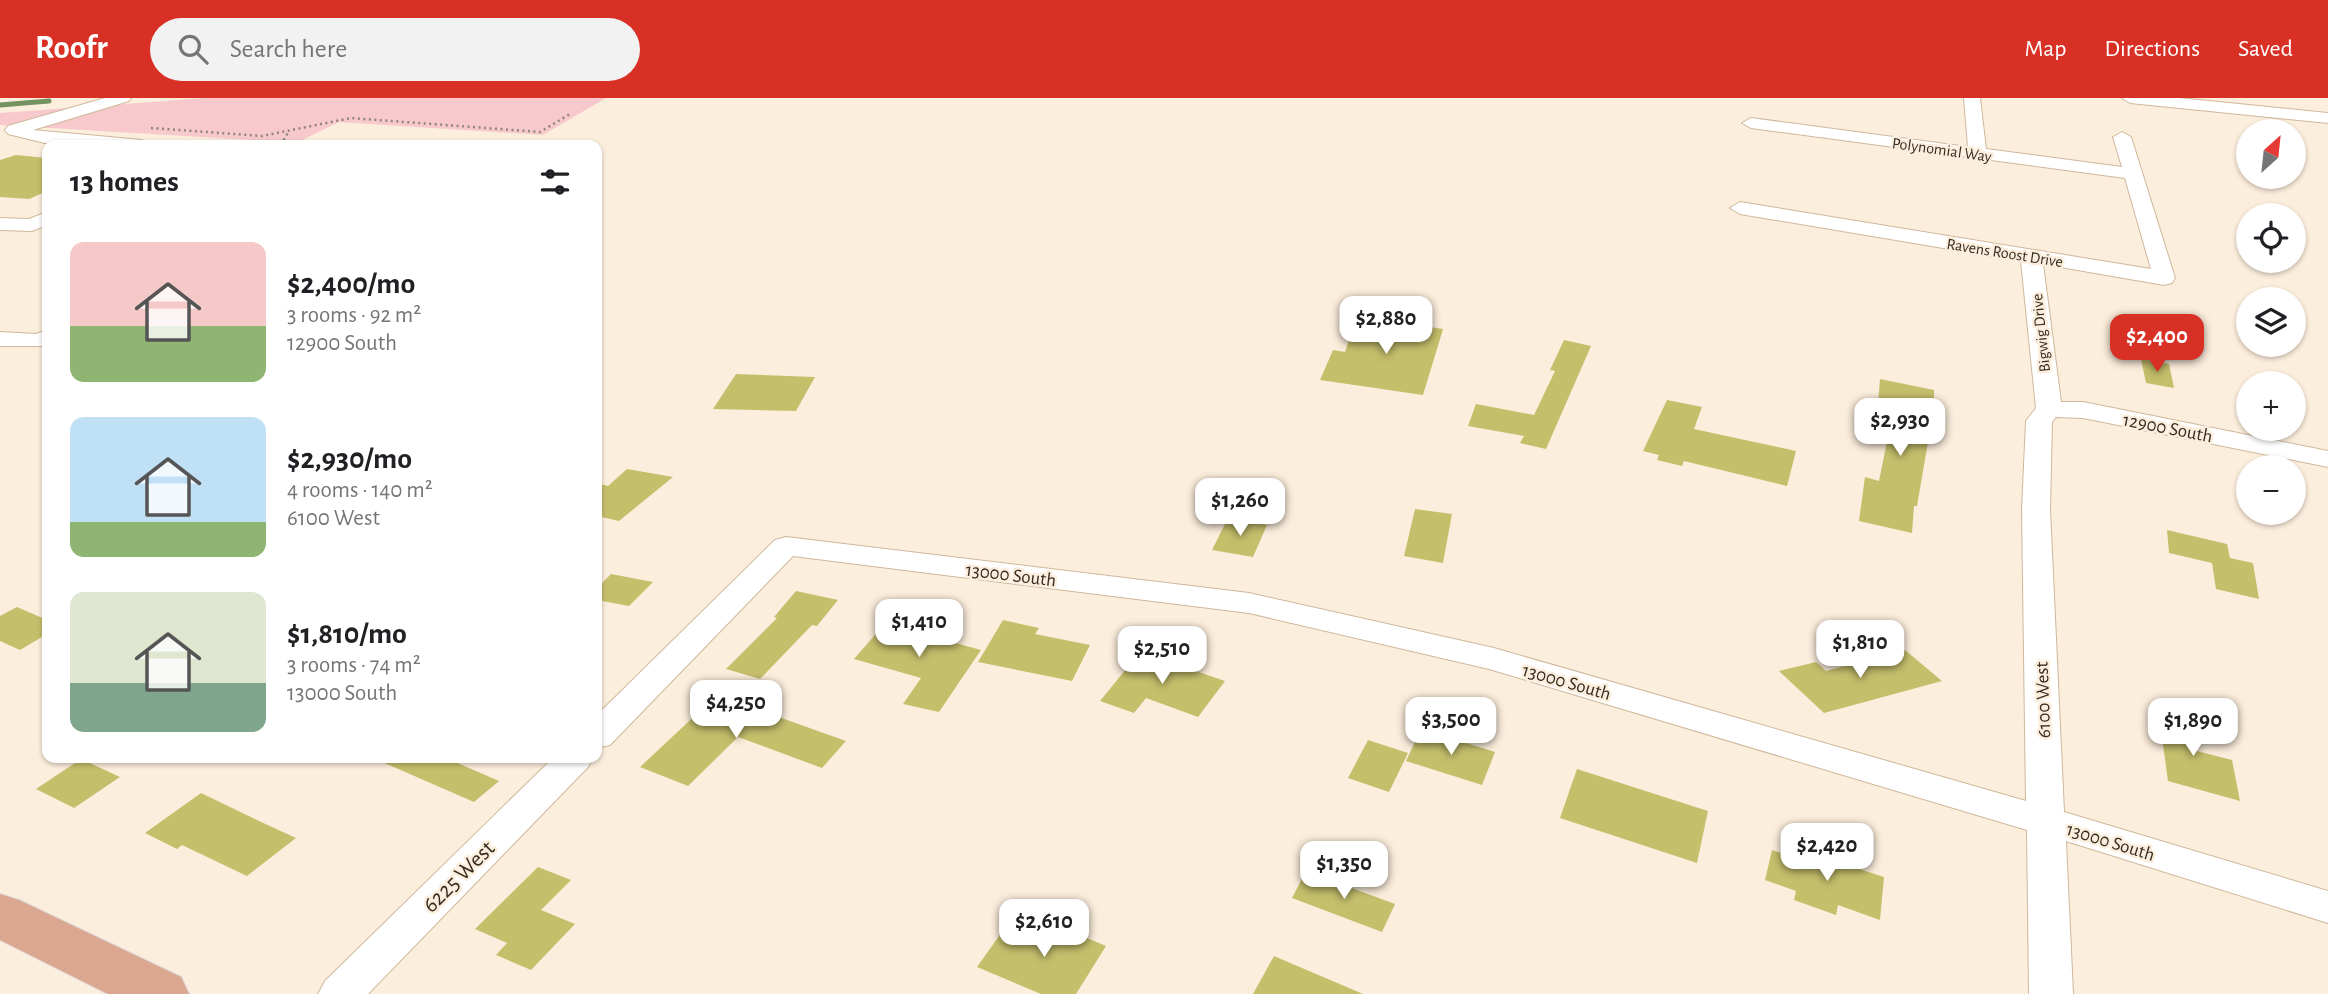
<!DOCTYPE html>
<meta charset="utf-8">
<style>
:root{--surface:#fff;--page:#f2f2f2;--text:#202124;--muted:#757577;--accent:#d93025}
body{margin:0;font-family:"Alegreya Sans",sans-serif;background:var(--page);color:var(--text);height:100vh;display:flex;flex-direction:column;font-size:26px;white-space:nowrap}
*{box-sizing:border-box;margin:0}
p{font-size:23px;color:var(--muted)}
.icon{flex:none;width:38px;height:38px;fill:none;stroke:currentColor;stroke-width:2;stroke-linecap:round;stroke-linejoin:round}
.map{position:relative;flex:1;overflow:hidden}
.sheet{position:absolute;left:42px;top:42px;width:560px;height:623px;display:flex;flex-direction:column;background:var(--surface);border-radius:14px;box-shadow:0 2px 5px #0004}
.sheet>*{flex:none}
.needle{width:46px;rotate:27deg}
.buttons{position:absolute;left:2236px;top:21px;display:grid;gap:14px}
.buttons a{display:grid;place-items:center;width:70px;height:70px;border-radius:50%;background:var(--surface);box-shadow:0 2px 5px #0004;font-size:35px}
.price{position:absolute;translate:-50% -60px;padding:0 16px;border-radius:14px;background:#fff;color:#222;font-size:23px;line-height:46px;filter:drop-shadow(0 2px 4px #0008)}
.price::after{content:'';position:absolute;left:50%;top:42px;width:21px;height:16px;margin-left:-10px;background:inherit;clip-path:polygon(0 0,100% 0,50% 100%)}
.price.active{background:var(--accent);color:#fff}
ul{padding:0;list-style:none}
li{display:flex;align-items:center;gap:21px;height:175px;padding:0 28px}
li span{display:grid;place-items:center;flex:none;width:196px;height:140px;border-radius:14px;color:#555}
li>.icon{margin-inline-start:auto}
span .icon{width:84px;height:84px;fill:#fffc;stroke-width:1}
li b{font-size:30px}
h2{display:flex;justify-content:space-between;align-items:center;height:84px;padding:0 28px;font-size:30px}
header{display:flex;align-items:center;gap:42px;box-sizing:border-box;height:98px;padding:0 35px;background:var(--accent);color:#fff}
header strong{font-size:33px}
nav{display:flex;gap:38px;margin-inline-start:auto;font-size:24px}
.search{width:490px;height:63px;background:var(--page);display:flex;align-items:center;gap:18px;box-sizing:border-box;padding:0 24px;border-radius:38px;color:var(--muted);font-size:26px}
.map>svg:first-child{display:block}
.green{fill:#f7c9cd}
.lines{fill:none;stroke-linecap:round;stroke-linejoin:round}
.stream{stroke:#759361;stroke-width:5}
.building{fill:#c5bf6c}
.minor-casing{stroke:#cfb89b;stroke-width:2}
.major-casing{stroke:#dbd9d7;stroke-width:2}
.path{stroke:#908577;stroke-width:2.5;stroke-dasharray:2 3.5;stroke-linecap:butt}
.minor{fill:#fff;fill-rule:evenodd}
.major{fill:#dca791;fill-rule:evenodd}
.labels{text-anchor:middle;stroke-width:5;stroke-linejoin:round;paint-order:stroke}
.far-street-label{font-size:16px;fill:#352c21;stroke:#fceedc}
.street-label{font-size:19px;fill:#352c21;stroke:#fceedc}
.near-street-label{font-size:23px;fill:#352c21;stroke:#fceedc}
</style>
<header>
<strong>Roofr</strong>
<div class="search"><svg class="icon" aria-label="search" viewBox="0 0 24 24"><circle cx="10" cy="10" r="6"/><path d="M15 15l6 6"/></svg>Search here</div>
<nav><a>Map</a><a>Directions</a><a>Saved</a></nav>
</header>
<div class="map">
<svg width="2328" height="896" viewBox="0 0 2328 896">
<rect width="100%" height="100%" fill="#fceedc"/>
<path class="green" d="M 207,0 L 606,0 L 543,37 L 339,24 L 292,47 L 277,47 L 270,43 L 0,27 L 0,15 Z"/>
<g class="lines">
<path class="stream" d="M 0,7 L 49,3"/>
</g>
<g class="building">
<path d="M 16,57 L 47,60 L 47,93 L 29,101 L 0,99 L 0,62 Z"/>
<path d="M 1357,218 L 1443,231 L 1423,297 L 1320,282 L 1333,252 L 1345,254 Z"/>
<path d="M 1564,242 L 1591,248 L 1546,351 L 1520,345 L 1524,338 L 1468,328 L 1476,306 L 1534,317 L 1555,273 L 1550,272 Z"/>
<path d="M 2141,261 L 2169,266 L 2174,290 L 2146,285 Z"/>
<path d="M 736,276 L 815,279 L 796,313 L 713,311 Z"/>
<path d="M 1880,281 L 1934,292 L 1934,309 L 1917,408 L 1914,408 L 1912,435 L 1859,423 L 1865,379 L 1879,383 L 1894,309 L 1878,306 Z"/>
<path d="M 1667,302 L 1702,309 L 1694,331 L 1796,353 L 1787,388 L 1684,363 L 1682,368 L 1657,362 L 1659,357 L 1643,353 Z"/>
<path d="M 627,371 L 673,379 L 619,423 L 597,418 L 597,385 L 608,388 Z"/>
<path d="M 1415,411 L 1452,416 L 1443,465 L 1404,458 Z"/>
<path d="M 1228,420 L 1267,427 L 1253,459 L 1212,452 Z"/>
<path d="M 2167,432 L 2227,446 L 2230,460 L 2253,465 L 2259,501 L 2216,491 L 2212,465 L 2169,455 Z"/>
<path d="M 611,476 L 653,484 L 629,508 L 597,502 L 597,490 Z"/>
<path d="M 796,493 L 838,502 L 817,528 L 812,527 L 760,581 L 726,571 L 777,520 L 774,519 Z"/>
<path d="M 900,508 L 926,515 L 911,533 L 981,552 L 939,614 L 903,606 L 921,580 L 854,561 Z"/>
<path d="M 17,509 L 47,522 L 47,536 L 20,552 L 0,543 L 0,518 Z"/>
<path d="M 1003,522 L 1039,530 L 1035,536 L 1090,547 L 1072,583 L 978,564 Z"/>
<path d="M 1905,552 L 1942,583 L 1824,615 L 1779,573 L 1816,564 L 1826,573 Z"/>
<path d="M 1140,554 L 1225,583 L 1198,619 L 1146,600 L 1134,615 L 1100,603 Z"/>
<path d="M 717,597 L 846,643 L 822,670 L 738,639 L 688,688 L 640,669 Z"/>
<path d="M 2157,603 L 2182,609 L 2189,651 L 2232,662 L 2240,703 L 2168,683 Z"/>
<path d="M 1421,631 L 1495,654 L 1482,687 L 1406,663 Z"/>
<path d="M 1368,642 L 1408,655 L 1389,694 L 1348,680 Z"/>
<path d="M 373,660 L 446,660 L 499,683 L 474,704 Z"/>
<path d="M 81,661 L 120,679 L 74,710 L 36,691 Z"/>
<path d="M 1577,671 L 1708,713 L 1697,765 L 1560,720 Z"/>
<path d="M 201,695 L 259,723 L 296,740 L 247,778 L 182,747 L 177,751 L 145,735 Z"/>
<path d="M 1772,752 L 1799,761 L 1801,752 L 1884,779 L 1880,822 L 1838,807 L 1836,817 L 1794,802 L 1796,793 L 1765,782 Z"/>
<path d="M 538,769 L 571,782 L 541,812 L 575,826 L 531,872 L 496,857 L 507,845 L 475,831 Z"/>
<path d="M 1306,773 L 1395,806 L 1382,834 L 1292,800 Z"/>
<path d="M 1039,820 L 1106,848 L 1076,896 L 1041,896 L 977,869 L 1004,831 L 1026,840 Z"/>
<path d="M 1274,858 L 1363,896 L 1253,896 Z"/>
</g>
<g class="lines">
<g class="minor-casing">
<g id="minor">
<path d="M 105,0 L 131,0 L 129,3 L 33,32 L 142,42 L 151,47 L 45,45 L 8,36 L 5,32 L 8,28 Z"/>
<path d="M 1964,0 L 1980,0 L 1986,51 L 2122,69 L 2113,39 L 2122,34 L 2131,39 L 2175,180 L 2172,185 L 2164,187 L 2043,166 L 2061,304 L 2083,304 L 2328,353 L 2328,369 L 2083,320 L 2056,319 L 2052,324 L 2050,411 L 2064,714 L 2328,793 L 2328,825 L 2066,743 L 2073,896 L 2029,896 L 2027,732 L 1489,571 L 1249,515 L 793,458 L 610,647 L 597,650 L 597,617 L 775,442 L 786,439 L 1249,495 L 1494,550 L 2026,703 L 2022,411 L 2026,323 L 2036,310 L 2021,163 L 1740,116 L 1730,110 L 1740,104 L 2151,171 L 2125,80 L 1751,30 L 1742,25 L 1751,20 L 1968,49 Z"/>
<path d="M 2122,0 L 2179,0 L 2328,15 L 2328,25 L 2130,5 Z"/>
<path d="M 47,114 L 47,127 L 32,133 L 0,132 L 0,120 L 29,121 Z"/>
<path d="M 47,232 L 47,248 L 0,248 L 0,234 L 36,236 Z"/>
<path d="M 553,660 L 593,660 L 588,669 L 368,896 L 318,896 L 325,883 Z"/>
</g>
</g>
<g class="major-casing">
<path id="major" d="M 0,796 L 19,802 L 181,879 L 189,896 L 108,896 L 0,842 Z"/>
</g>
<g class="path">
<path d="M 151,30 L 262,38 L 351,20 L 540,34 L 570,16"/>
<path d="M 281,47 L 289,33"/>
</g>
<use href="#minor" class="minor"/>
<use href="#major" class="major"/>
</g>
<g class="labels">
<g class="far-street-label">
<text transform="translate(1942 51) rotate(8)" y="6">Polynomial Way</text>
<text transform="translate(2005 154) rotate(9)" y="6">Ravens Roost Drive</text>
<text transform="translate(2040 235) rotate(-96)" y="6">Bigwig Drive</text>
</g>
<g class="street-label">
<text transform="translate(2168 329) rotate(11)" y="7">12900 South</text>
<text transform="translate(1011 476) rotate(7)" y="7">13000 South</text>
<text transform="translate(1567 583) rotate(16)" y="7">13000 South</text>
<text transform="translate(2042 602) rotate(-92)" y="7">6100 West</text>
<text transform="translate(2111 743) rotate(17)" y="7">13000 South</text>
</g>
<g class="near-street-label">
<text transform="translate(458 778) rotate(-45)" y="8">6225 West</text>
</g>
</g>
</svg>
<div class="buttons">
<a><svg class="needle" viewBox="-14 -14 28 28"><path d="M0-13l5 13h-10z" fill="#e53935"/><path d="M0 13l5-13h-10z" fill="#757577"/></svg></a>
<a><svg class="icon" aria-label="locate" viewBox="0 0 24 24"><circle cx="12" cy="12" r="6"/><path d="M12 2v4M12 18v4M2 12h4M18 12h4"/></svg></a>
<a><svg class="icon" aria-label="layers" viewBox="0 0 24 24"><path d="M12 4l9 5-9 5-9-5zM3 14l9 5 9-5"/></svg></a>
<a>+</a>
<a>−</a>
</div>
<b class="price" style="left:1386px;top:258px">$2,880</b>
<b class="price active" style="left:2157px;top:276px">$2,400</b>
<b class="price" style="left:1900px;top:360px">$2,930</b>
<b class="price" style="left:1240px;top:440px">$1,260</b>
<b class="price" style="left:919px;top:561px">$1,410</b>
<b class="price" style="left:1860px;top:582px">$1,810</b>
<b class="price" style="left:1162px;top:588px">$2,510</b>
<b class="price" style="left:736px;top:642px">$4,250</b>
<b class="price" style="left:1451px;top:659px">$3,500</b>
<b class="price" style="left:2193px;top:660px">$1,890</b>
<b class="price" style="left:1827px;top:785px">$2,420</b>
<b class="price" style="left:1344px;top:803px">$1,350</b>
<b class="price" style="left:1044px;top:861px">$2,610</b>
<section class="sheet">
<h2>13 homes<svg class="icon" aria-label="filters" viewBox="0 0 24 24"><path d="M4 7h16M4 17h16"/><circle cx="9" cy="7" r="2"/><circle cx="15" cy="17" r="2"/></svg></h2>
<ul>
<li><span style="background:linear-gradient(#f6c9c9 60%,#8fb573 0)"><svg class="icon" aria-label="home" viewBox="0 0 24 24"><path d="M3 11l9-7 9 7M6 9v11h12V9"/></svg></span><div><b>$2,400/mo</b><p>3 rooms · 92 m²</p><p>12900 South</p></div></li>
<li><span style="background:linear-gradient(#bfe0f5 75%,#8fb573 0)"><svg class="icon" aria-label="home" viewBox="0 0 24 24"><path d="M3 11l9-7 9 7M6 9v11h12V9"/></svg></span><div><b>$2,930/mo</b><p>4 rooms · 140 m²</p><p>6100 West</p></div></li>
<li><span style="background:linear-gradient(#dfe7d0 65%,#7fa58c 0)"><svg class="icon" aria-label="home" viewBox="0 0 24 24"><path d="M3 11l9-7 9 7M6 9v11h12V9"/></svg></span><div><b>$1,810/mo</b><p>3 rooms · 74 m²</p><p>13000 South</p></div></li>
</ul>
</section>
</div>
